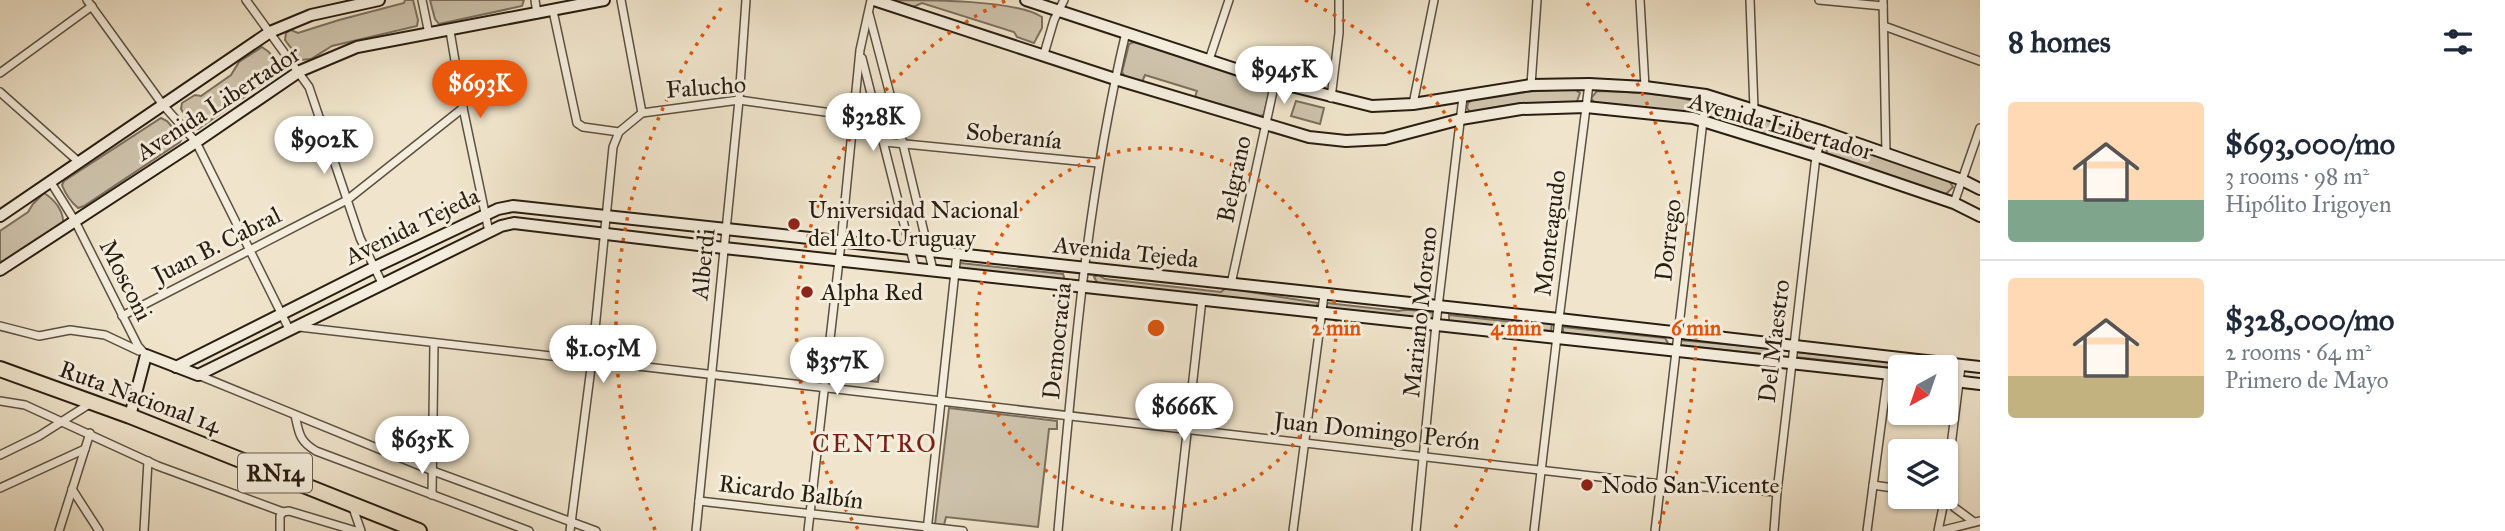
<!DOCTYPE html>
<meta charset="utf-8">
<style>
:root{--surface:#fff;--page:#f6f6f7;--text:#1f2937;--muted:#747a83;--line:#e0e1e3;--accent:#ea580c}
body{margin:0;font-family:"IM FELL Great Primer",serif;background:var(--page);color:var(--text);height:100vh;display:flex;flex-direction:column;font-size:26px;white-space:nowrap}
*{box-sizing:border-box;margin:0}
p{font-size:23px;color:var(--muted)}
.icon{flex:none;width:38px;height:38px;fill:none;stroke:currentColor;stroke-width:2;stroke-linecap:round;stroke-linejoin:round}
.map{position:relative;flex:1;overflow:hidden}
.drawer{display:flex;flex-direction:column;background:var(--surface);width:525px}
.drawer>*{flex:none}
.needle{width:46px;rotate:220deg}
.controls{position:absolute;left:1888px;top:355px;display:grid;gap:14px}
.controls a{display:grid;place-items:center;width:70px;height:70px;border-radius:7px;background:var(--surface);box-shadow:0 2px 5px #0004;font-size:35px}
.price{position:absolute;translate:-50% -60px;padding:0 16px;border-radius:24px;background:#fff;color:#222;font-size:23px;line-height:46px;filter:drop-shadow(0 2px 4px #0008)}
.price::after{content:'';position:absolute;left:50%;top:42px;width:21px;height:16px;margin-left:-10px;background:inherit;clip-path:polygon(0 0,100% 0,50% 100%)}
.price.selected{background:var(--accent);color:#fff}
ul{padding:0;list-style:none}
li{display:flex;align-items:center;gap:21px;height:175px;padding:0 28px}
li+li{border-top:2px solid var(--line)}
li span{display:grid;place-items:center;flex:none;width:196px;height:140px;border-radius:7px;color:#555}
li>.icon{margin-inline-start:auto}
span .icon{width:84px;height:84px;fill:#fffc;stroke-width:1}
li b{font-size:30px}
h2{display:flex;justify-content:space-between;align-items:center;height:84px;padding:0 28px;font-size:30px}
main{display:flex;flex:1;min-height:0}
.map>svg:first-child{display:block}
.green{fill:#cec3ac;stroke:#7c705f;stroke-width:2}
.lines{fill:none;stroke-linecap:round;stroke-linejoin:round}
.street-casing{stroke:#5b5040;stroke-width:10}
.secondary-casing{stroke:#291e12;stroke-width:14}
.highway-casing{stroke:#291e12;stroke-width:18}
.street{stroke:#f5eede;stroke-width:7}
.secondary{stroke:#f5eede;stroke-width:10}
.highway{stroke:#f0e5cc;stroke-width:14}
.ring{fill:none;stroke:#de560c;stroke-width:3.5;stroke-dasharray:3.5 7}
.poi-dot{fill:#8f2418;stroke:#f5eede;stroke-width:2.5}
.labels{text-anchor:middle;stroke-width:6;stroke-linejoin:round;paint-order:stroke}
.shield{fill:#f5eede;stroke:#665c4f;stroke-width:2}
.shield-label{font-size:23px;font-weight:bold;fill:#291e12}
.street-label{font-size:24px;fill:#291e12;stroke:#f5eede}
.poi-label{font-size:24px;fill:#291e12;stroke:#f5eede;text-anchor:start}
.neighbourhood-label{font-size:26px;letter-spacing:2px;fill:#7a1f14;stroke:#f5eede}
.centre{fill:#de560c;stroke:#f5eede;stroke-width:3.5}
.ring-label{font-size:21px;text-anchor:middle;font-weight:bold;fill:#de560c;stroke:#f5eede;stroke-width:6;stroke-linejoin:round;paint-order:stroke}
</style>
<main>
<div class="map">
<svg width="1980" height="531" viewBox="0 0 1980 531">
<rect width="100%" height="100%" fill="#f0e5cc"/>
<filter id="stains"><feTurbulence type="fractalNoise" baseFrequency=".00286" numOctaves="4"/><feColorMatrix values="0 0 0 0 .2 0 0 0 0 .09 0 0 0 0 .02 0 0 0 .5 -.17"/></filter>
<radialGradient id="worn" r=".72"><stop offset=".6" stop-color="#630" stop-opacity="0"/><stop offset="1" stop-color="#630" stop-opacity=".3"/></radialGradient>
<g class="green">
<path d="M 405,0 L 413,0 L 418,20 L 417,26 L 332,46 L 311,59 L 300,60 L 285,40 L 286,33 L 291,30 L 298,33 L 339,20 L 404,3 Z"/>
<path d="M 430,0 L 524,0 L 522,6 L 439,24 L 435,19 Z"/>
<path d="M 892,0 C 928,0 1017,0 1042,17 L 1042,28 L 1034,43 L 1017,37 L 1014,32 L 922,3 L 913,7 Z"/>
<path d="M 1134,42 L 1268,84 L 1270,88 L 1264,114 L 1261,116 L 1195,97 L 1197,91 L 1145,75 L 1142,82 L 1125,77 L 1122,72 L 1129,44 Z"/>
<path d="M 262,47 C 271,52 277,61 280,72 L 198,129 L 192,126 L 181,109 L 182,103 L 195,95 L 201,96 L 231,75 L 239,62 Z"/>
<path d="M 1574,89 L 1580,93 L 1576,104 L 1503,106 L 1470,112 L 1467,108 L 1468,103 L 1474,99 L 1517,92 Z"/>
<path d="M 1597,91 C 1631,92 1664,93 1697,102 L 1699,105 L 1697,113 L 1692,115 L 1596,105 L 1591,98 Z"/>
<path d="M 1296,101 L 1324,108 L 1320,124 L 1291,116 Z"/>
<path d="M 1714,101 L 1812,135 L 1817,140 L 1810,149 L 1709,118 L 1707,108 Z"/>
<path d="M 161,118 L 167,121 L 182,138 L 180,142 L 84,206 L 78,208 C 71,202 65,193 62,185 L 64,181 Z"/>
<path d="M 1834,141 L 1948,179 L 1953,187 L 1946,194 L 1941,194 L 1827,154 L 1826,146 Z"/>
<path d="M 44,193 C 54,199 64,211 63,223 L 4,263 L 0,260 L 0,231 L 28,212 L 33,204 Z"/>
<path d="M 960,263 L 1063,274 L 1064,277 L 1063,280 L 960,269 L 958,267 Z"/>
<path d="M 1098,275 L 1105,279 L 1221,292 L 1226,288 L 1318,303 L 1315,308 L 1098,284 L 1094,277 Z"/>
<path d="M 1327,303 L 1398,311 C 1409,308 1422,311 1433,313 L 1432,320 L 1327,310 Z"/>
<path d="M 1449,315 L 1522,323 L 1530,321 L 1552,324 L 1551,331 L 1449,322 Z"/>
<path d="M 1563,327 L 1665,338 L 1668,343 L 1666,345 L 1563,334 Z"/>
<path d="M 1678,340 L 1780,349 L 1781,354 L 1779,356 L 1679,345 Z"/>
<path d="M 1796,352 L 1937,367 L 1900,369 L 1795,357 Z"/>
<path d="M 846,362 L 880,366 L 878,382 L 844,378 Z"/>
<path d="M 949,408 L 1057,421 L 1057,429 L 1049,429 L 1038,527 L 946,517 L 944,525 L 935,524 Z"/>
</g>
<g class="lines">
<g class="street-casing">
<g id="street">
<path d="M 87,0 L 163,105 L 196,142 L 289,329"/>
<path d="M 246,0 L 309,87 L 360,238 L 382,283"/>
<path d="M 422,0 L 429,34"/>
<path d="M 535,0 L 537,14"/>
<path d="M 621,0 L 642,113"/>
<path d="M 1640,0 L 1645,87"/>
<path d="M 1750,0 L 1754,109"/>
<path d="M 1819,0 L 1883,6"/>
<path d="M 1883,0 L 1886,154"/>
<path d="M 553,11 L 577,123 L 583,127 L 619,132"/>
<path d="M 869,14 L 903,144 L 933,270"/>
<path d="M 1884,26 L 1980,61"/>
<path d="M 450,31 L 463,108 L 489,232"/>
<path d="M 1044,54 L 1054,20 L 1064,0"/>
<path d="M 862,58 L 915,268"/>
<path d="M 1209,60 L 1229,0"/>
<path d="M 0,73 L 92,6"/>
<path d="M 1531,85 L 1537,0"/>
<path d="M 0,92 L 80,163"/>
<path d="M 1331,98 L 1339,33 L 1339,0"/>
<path d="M 1413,104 L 1434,0"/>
<path d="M 885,142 L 1098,163"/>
<path d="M 50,181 L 75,221 L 138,346 L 146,355"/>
<path d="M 1954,203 L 1980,128"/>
<path d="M 1231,284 L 1275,82"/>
<path d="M 122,316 L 347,200 L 463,108"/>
<path d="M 0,326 L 39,336 L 70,330 L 105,335 L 139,351"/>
<path d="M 299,327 L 1661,484 L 1777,492"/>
<path d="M 198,375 L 433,471 L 596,531"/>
<path d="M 0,401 L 25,405 L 158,466 L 283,512 L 289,511 L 356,531"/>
<path d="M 295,415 C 299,433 299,441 316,451 L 529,531"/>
<path d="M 0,455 L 39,436 L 91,403"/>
<path d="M 1873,485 L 1900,489"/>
<path d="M 1946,486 L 1961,366"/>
<path d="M 0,488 L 85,449"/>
<path d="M 72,489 L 99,531"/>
<path d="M 432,495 L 434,343"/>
<path d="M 1946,497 L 1955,508 L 1974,522"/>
<path d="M 699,501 L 963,531"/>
<path d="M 352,505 L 361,531"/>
<path d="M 59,531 L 90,433"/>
<path d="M 144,531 L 148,461"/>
<path d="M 280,531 L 280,516 L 283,512"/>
<path d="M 570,531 L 592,360 L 613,147 L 619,132 L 642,113 L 739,100 L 897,122"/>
<path d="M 696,531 L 739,100 L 746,0"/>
<path d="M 808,531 L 841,243 L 860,50 L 871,0"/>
<path d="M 927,531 L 957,253"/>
<path d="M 1058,531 C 1073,363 1087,196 1126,32"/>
<path d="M 1176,531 L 1202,299"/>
<path d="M 1293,531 L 1324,295"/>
<path d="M 1416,531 L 1436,324 L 1463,97"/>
<path d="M 1534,531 L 1559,319 L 1589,84"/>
<path d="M 1655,531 L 1706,95"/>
<path d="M 1774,531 L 1777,492 L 1816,156 L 1824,132"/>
<path d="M 1867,531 L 1888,373"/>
<path d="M 1938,531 L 1945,497"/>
<path d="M 1940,531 L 1980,521"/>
</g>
</g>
<g class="secondary-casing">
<g id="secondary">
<path d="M 874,0 L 1115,79 L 1309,137 L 1346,141 L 1385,139 L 1461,119 L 1521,109 L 1586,107 L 1693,118 L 1816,156 L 1954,203 L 1980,216"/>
<path d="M 1026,0 L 1275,82 L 1372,106 L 1413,104 L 1531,85 L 1589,84 L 1645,87 L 1706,95 L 1824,132 L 1962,180 L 1980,189"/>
<path d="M 0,216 L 270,32 L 311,15 L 379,0"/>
<path d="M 0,270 L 196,142 L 300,71 L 357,47 L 604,0"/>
<path d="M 176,367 L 375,267 L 498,209 L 513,206 L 1559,319 L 1980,367"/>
<path d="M 1946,380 L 1980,384"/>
<path d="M 130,416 L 146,355 L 198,375 L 501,226 L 514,223 L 724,248 L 1900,375"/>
</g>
</g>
<g class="highway-casing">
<path id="highway" d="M 0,369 L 130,416 L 419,531"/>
</g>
<use href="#street" class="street"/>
<use href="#secondary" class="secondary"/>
<use href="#highway" class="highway"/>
</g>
<g class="ring">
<circle cx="1156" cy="328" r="180"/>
<path d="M858 529A360 360 0 0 1 1007 0M1305 0A360 360 0 0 1 1454 529"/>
<path d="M655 530A540 540 0 0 1 725 3M1587 3A540 540 0 0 1 1657 530"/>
</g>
<g class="poi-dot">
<circle cx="794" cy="224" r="7"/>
<circle cx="807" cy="292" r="7"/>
<circle cx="1587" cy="485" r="7"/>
</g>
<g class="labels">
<rect class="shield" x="238" y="453.5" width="74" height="39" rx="5"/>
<g class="shield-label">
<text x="275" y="481">RN14</text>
</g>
<g class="street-label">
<text transform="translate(706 87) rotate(-4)" y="8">Falucho</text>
<text transform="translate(218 103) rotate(-33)" y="8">Avenida Libertador</text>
<text transform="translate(1781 126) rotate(16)" y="8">Avenida Libertador</text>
<text transform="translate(1014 136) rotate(6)" y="8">Soberanía</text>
<text transform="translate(1234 179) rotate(-78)" y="8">Belgrano</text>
<text transform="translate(412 226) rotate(-26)" y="8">Avenida Tejeda</text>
<text transform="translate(1550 233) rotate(-83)" y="8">Monteagudo</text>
<text transform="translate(1668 240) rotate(-83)" y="8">Dorrego</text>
<text transform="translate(217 245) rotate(-27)" y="8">Juan B. Cabral</text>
<text transform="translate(1126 252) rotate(6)" y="8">Avenida Tejeda</text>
<text transform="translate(703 264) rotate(-84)" y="8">Alberdi</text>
<text transform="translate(126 280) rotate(63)" y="8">Mosconi</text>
<text transform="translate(1420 312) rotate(-84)" y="8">Mariano Moreno</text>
<text transform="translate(1057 341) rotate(-84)" y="8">Democracia</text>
<text transform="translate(1774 341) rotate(-83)" y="8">Del Maestro</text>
<text transform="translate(140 397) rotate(20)" y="8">Ruta Nacional 14</text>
<text transform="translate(1377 431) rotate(6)" y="8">Juan Domingo Perón</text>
<text transform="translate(791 492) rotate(7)" y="8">Ricardo Balbín</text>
</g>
<g class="poi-label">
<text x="808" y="218">Universidad Nacional<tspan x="808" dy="28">del Alto Uruguay</tspan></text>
<text x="821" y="300">Alpha Red</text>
<text x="1601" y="493">Nodo San Vicente</text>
</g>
<g class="neighbourhood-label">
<text x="875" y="452">CENTRO</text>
</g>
</g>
<circle cx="1156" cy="328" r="10" class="centre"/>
<g class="ring-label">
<text x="1336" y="335">2 min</text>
<text x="1516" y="335">4 min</text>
<text x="1696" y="335">6 min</text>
</g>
<rect width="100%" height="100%" filter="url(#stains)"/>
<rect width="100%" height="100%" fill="url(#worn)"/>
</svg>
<div class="controls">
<a><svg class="needle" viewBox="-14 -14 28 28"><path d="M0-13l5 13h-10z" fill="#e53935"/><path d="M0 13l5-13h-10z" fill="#747a83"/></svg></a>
<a><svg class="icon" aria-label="layers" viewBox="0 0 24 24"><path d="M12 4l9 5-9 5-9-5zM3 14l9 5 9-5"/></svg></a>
</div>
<b class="price" style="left:1284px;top:106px">$945K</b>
<b class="price selected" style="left:480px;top:120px">$693K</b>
<b class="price" style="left:873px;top:153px">$328K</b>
<b class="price" style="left:324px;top:176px">$902K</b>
<b class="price" style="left:603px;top:385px">$1.05M</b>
<b class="price" style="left:837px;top:397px">$357K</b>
<b class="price" style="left:1184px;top:443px">$666K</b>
<b class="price" style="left:422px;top:476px">$635K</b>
</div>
<section class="drawer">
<h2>8 homes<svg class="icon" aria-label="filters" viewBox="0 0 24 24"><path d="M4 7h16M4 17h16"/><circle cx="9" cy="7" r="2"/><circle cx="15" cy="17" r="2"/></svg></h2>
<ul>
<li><span style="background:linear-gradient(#ffd9b3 70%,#7fa58c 0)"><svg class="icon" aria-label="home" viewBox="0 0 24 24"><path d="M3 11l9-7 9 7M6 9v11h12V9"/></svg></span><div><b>$693,000/mo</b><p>3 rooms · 98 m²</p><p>Hipólito Irigoyen</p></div></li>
<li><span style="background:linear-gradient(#ffd9b3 70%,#c2b280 0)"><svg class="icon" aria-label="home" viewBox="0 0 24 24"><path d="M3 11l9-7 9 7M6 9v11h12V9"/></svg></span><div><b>$328,000/mo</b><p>2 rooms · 64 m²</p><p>Primero de Mayo</p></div></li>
</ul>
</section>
</main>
